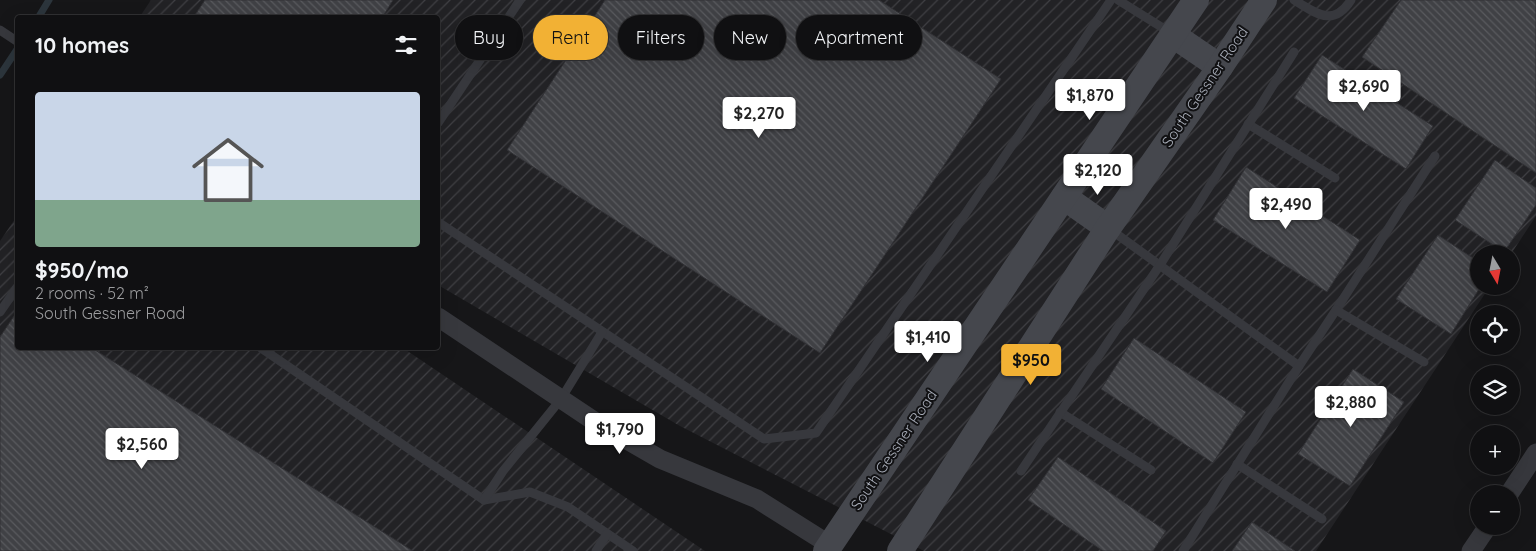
<!DOCTYPE html>
<meta charset="utf-8">
<style>
:root{--surface:#101012;--page:#1e1e20;--text:#f1f3f6;--muted:#9c9d9f;--line:#303032;--accent:#f2b134}
body{margin:0;font-family:Quicksand,sans-serif;background:var(--page);color:var(--text);height:100vh;display:flex;flex-direction:column;font-size:19px;white-space:nowrap}
*{box-sizing:border-box;margin:0}
p{font-size:16px;color:var(--muted)}
.icon{flex:none;width:28px;height:28px;fill:none;stroke:currentColor;stroke-width:2;stroke-linecap:round;stroke-linejoin:round}
.map{position:relative;flex:1;overflow:hidden}
.drawer{position:absolute;left:15px;top:15px;width:425px;height:335px;display:flex;flex-direction:column;background:var(--surface);border-radius:5px;box-shadow:0 5px 20px #0002,0 0 0 1px var(--line)}
.drawer>*{flex:none}
.hud{position:absolute;left:455px;top:15px;width:475px;height:45px;display:flex;gap:10px}
.needle{width:32px;rotate:170deg}
.buttons{position:absolute;left:1470px;top:245px;display:grid;gap:10px}
.buttons a{display:grid;place-items:center;width:50px;height:50px;border-radius:50%;background:var(--surface);box-shadow:0 5px 20px #0002,0 0 0 1px var(--line);font-size:25px}
.price{position:absolute;translate:-50% -42px;padding:0 11px;border-radius:5px;background:#fff;color:#222;font-size:16px;line-height:32px;filter:drop-shadow(0 1px 2px #0008)}
.price::after{content:'';position:absolute;left:50%;top:30px;width:15px;height:11px;margin-left:-8px;background:inherit;clip-path:polygon(0 0,100% 0,50% 100%)}
.price.on{background:var(--accent);color:#111}
ul{padding:0;list-style:none}
li{display:grid;align-content:center;gap:10px;height:265px;padding:0 20px}
li+li{border-top:1px solid var(--line)}
li span{display:grid;place-items:center;height:155px;border-radius:5px;color:#555}
li>.icon{margin-inline-start:auto}
span .icon{width:90px;height:90px;fill:#fffc;stroke-width:1}
li b{font-size:21px}
h2{display:flex;justify-content:space-between;align-items:center;height:60px;padding:0 20px;font-size:21px}
.pill{padding:0 18px;border-radius:22px;background:var(--surface);box-shadow:0 5px 20px #0002,0 0 0 1px var(--line);font-size:18px;line-height:45px}
.pill.on{background:var(--accent);color:#111}
.map>svg:first-child{display:block}
.industrial{fill:url(#industrial-furrows)}
.lines{fill:none;stroke-linecap:round;stroke-linejoin:round}
.stream{stroke:#2c353c;stroke-width:7}
.building{fill:url(#building-back-hatch);stroke:#303034}
.lane{stroke:#37383d;stroke-width:9}
.street{stroke:#37383d;stroke-width:19}
.secondary{stroke:#45474d;stroke-width:26}
.labels{text-anchor:middle;stroke-width:4;stroke-linejoin:round;paint-order:stroke}
.street-label{font-size:15px;fill:#a8adb8;stroke:#111113}
</style>
<div class="map">
<svg width="1536" height="551" viewBox="0 0 1536 551">
<defs>
<pattern id="industrial-furrows" width="10" height="10" patternUnits="userSpaceOnUse" patternTransform="scale(1.25)"><rect width="10" height="10" fill="#222225"/><path d="M-1 1l2-2M0 10L10 0M9 11l2-2" fill="none" stroke="#3f3f43"/></pattern>
<pattern id="building-back-hatch" width="6" height="6" patternUnits="userSpaceOnUse" patternTransform="scale(1.25)"><rect width="6" height="6" fill="#404145"/><path d="M-1 5l2 2M0 0l6 6M5-1l2 2" fill="none" stroke="#595a5e"/></pattern>
</defs>
<rect width="100%" height="100%" fill="#161618"/>
<g class="industrial">
<path d="M 151,0 L 1536,0 L 1536,216 L 1511,254 L 1479,254 L 1479,286 L 1490,286 L 1316,551 L 924,551 L 680,426 L 438,285 L 438,18 L 139,18 Z"/>
<path d="M 17,216 L 18,348 L 403,348 L 705,551 L 0,551 L 0,241 Z"/>
</g>
<g class="lines">
<g class="stream">
<path d="M 38,18 L 49,0"/>
<path d="M 0,75 L 18,48"/>
</g>
</g>
<g class="building">
<path d="M 205,0 L 393,0 L 382,18 L 193,18 Z"/>
<path d="M 605,0 L 879,0 L 1001,79 L 820,353 L 507,150 Z"/>
<path d="M 1401,0 L 1536,0 L 1536,173 L 1362,57 Z"/>
<path d="M 1322,55 L 1433,126 L 1406,169 L 1294,98 Z"/>
<path d="M 1495,160 L 1536,188 L 1536,205 L 1504,252 L 1455,220 Z"/>
<path d="M 1246,167 L 1360,240 L 1327,292 L 1213,220 Z"/>
<path d="M 1438,235 L 1479,262 L 1479,286 L 1481,286 L 1451,334 L 1396,299 Z"/>
<path d="M 18,310 L 18,348 L 92,348 L 413,551 L 0,551 L 0,337 Z"/>
<path d="M 1134,338 L 1246,412 L 1213,463 L 1101,389 Z"/>
<path d="M 1353,369 L 1404,402 L 1350,486 L 1298,454 Z"/>
<path d="M 1058,457 L 1166,531 L 1153,551 L 1103,551 L 1028,500 Z"/>
<path d="M 1252,522 L 1295,551 L 1232,551 Z"/>
</g>
<g class="lines">
<g class="lane">
<path d="M 1118,0 L 1171,33"/>
<path d="M 1294,0 C 1316,13 1333,28 1351,0"/>
<path d="M 0,30 L 18,42"/>
<path d="M 438,123 L 520,0"/>
<path d="M 1248,124 L 1335,178"/>
<path d="M 438,222 L 764,439 L 816,433 L 1111,0"/>
<path d="M 1111,230 L 1299,366 L 1336,310 L 1435,156"/>
<path d="M 1336,310 L 1424,362"/>
<path d="M 0,312 L 18,286"/>
<path d="M 261,348 L 484,500 L 530,492 L 568,507 L 633,551"/>
<path d="M 1060,412 L 1151,470"/>
<path d="M 1237,464 L 1322,519"/>
<path d="M 1021,471 L 1160,265 L 1294,52"/>
<path d="M 484,500 L 503,471 L 561,399 L 602,332"/>
<path d="M 596,551 L 607,534"/>
<path d="M 1183,551 L 1299,366"/>
</g>
<g class="street">
<path d="M 438,317 L 594,421 L 660,459 L 757,499 L 830,545"/>
<path d="M 1509,494 L 1536,453"/>
<path d="M 1471,551 L 1488,526"/>
</g>
<g class="secondary">
<path d="M 1173,35 L 1220,67"/>
<path d="M 1064,197 L 1108,228"/>
<path d="M 826,551 L 1196,0"/>
<path d="M 900,551 L 1108,228 L 1220,67 L 1264,0"/>
</g>
</g>
<g class="labels">
<g class="street-label">
<text transform="translate(1205 87) rotate(-56)" y="5">South Gessner Road</text>
<text transform="translate(894 450) rotate(-56)" y="5">South Gessner Road</text>
</g>
</g>
</svg>
<div class="buttons">
<a><svg class="needle" viewBox="-14 -14 28 28"><path d="M0-13l5 13h-10z" fill="#e53935"/><path d="M0 13l5-13h-10z" fill="#9c9d9f"/></svg></a>
<a><svg class="icon" aria-label="locate" viewBox="0 0 24 24"><circle cx="12" cy="12" r="6"/><path d="M12 2v4M12 18v4M2 12h4M18 12h4"/></svg></a>
<a><svg class="icon" aria-label="layers" viewBox="0 0 24 24"><path d="M12 4l9 5-9 5-9-5zM3 14l9 5 9-5"/></svg></a>
<a>+</a>
<a>−</a>
</div>
<b class="price" style="left:1364px;top:112px">$2,690</b>
<b class="price" style="left:1090px;top:121px">$1,870</b>
<b class="price" style="left:759px;top:139px">$2,270</b>
<b class="price" style="left:1098px;top:196px">$2,120</b>
<b class="price" style="left:1286px;top:230px">$2,490</b>
<b class="price" style="left:928px;top:363px">$1,410</b>
<b class="price on" style="left:1031px;top:386px">$950</b>
<b class="price" style="left:1351px;top:428px">$2,880</b>
<b class="price" style="left:620px;top:455px">$1,790</b>
<b class="price" style="left:142px;top:470px">$2,560</b>
<div class="hud">
<a class="pill">Buy</a>
<a class="pill on">Rent</a>
<a class="pill">Filters</a>
<a class="pill">New</a>
<a class="pill">Apartment</a>
</div>
<section class="drawer">
<h2>10 homes<svg class="icon" aria-label="filters" viewBox="0 0 24 24"><path d="M4 7h16M4 17h16"/><circle cx="9" cy="7" r="2"/><circle cx="15" cy="17" r="2"/></svg></h2>
<ul>
<li><span style="background:linear-gradient(#c9d6e8 70%,#7fa58c 0)"><svg class="icon" aria-label="home" viewBox="0 0 24 24"><path d="M3 11l9-7 9 7M6 9v11h12V9"/></svg></span><div><b>$950/mo</b><p>2 rooms · 52 m²</p><p>South Gessner Road</p></div></li>
</ul>
</section>
</div>
